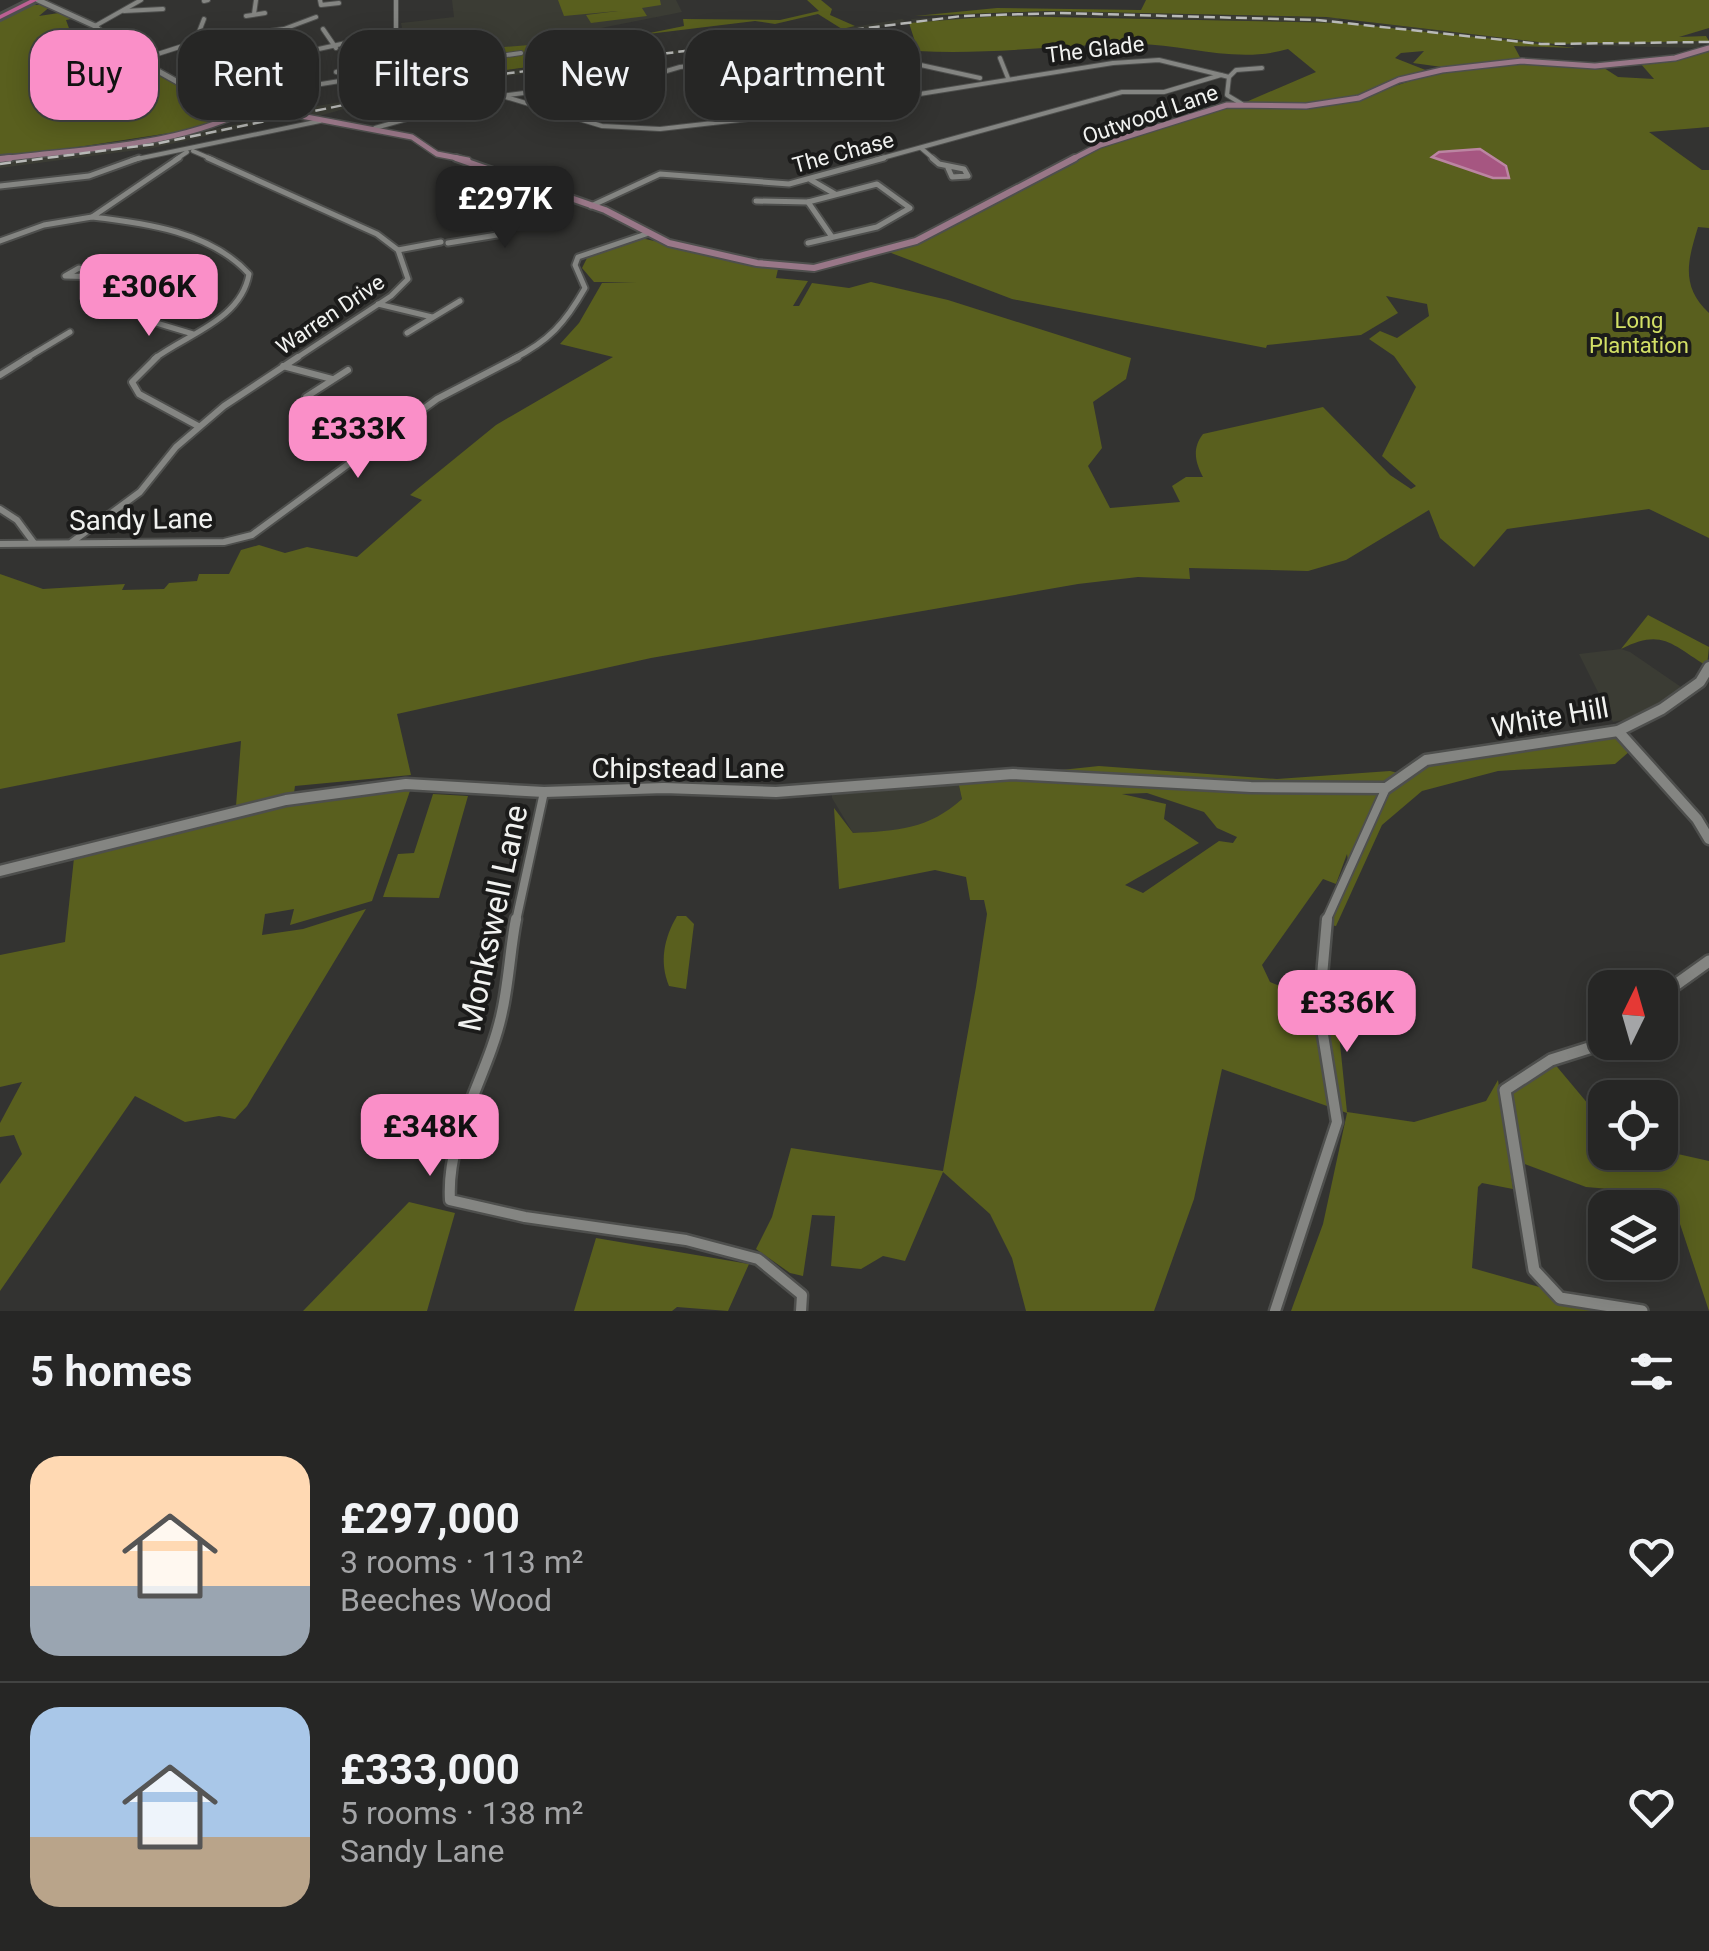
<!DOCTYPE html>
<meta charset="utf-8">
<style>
:root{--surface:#262625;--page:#2e2e2d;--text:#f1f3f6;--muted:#a4a5a7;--line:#424342;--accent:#fa8fc8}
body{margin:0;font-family:Roboto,sans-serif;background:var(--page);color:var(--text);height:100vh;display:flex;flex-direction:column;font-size:38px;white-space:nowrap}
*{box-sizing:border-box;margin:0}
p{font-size:32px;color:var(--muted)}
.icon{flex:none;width:55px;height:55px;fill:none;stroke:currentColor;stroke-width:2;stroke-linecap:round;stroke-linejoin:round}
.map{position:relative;height:1311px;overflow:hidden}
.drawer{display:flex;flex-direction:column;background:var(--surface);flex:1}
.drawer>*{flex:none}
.guide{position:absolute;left:30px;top:30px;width:1000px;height:90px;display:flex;gap:20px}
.needle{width:65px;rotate:5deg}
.buttons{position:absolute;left:1588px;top:970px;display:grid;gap:20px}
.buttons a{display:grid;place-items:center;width:90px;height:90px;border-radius:20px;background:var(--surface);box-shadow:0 5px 25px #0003,0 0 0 2px var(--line);font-size:50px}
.price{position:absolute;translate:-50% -85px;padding:0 22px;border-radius:20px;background:var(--accent);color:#111;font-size:32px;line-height:65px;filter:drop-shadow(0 2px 5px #0008)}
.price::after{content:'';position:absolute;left:50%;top:60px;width:30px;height:22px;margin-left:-15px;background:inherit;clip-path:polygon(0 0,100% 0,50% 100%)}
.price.current{background:#222;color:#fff}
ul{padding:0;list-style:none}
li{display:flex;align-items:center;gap:30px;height:250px;padding:0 30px}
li+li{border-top:2px solid var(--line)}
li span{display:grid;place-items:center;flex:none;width:280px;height:200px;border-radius:30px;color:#555}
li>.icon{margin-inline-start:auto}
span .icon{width:120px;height:120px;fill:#fffc;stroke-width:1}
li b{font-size:42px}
h2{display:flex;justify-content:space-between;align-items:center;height:120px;padding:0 30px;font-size:42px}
.tag{padding:0 35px;border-radius:30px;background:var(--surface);box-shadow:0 5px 25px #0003,0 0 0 2px var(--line);font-size:35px;line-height:90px}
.tag.current{background:var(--accent);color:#111}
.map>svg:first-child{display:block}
.built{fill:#3b3c34}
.green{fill:#595f1e;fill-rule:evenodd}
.water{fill:#a65681;stroke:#bc85a2;stroke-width:2.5}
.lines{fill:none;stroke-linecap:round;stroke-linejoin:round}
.minor-far4-casing{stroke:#4e4f4d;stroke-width:6}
.minor-far3-casing{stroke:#4e4f4d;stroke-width:9}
.minor-far2-casing{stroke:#4e4f4d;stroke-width:10}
.minor-far1-casing{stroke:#4e4f4d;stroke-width:12}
.minor-casing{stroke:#4e4f4d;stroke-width:15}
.tertiary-far2-casing{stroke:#4e4f4d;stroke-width:8}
.tertiary-far1-casing{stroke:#4e4f4d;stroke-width:15}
.tertiary-casing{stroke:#4e4f4d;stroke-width:16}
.secondary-far1-casing{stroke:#4e4f4d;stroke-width:8}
.secondary-casing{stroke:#4e4f4d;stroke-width:10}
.trunk-casing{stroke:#4e4f4d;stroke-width:6}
.minor-far4{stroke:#848582;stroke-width:4}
.minor-far3{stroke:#848582;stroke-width:5}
.minor-far2{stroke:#848582;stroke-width:6}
.minor-far1{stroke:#848582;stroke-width:8}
.minor{stroke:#848582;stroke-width:10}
.tertiary-far2{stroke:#848582;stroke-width:5}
.tertiary-far1{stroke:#848582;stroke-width:10}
.tertiary{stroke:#848582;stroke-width:11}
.secondary-far1{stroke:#978;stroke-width:5}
.secondary{stroke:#978;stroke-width:6}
.trunk{fill:#bb6093;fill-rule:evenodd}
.rail{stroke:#b8b9b7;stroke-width:2.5;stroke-dasharray:11 5;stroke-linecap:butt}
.secondary-bridge-casing{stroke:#4e4f4d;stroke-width:8;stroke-linecap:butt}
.secondary-bridge{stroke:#978;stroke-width:5}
.labels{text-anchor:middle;stroke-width:8;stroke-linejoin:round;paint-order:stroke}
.far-street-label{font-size:22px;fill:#f1f2f0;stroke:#1b1b1a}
.far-park-label{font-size:22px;fill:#d3e066;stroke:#1b1b1a}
.street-label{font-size:28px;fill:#f1f2f0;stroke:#1b1b1a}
.near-street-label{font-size:32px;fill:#f1f2f0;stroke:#1b1b1a}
</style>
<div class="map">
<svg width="1709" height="1311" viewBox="0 0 1709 1311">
<rect width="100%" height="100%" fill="#333331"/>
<g class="built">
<path d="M 452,0 L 676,0 L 682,12 L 601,28 L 591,40 L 466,61 L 465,56 L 456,55 L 456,62 L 416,68 L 421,63 L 408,58 L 401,23 L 454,17 Z"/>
<path d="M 1046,11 L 1338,18 L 1343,23 L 1071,16 L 913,23 L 911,19 Z"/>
<path d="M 902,19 L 909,23 L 492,78 L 393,95 L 316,117 L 293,110 L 370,97 L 370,91 L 483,73 L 791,37 Z"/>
<path d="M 1349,20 L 1555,44 L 1701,41 L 1699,48 L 1513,44 Z"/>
<path d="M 193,70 L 237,85 L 254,79 L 281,91 L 267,102 L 186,84 L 176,77 Z"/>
<path d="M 289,114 L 291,117 L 153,148 L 0,168 L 0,160 L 151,141 Z"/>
<path d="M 1621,649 L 1630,652 L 1684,689 L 1635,718 L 1613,722 L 1579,654 Z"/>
<path d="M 958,781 L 962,799 L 943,817 L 909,831 L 853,833 L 832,798 L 832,789 Z"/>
</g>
<g class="green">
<path d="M 558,0 L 660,0 L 661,5 L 642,8 L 647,16 L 591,23 L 586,15 L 618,11 L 564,16 Z"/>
<path d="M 807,0 L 821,0 L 832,9 L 830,15 L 855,26 L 842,29 L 818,14 L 775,24 L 755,21 L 640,35 L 684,26 L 683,19 L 780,20 L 819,11 Z"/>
<path d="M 1146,0 L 1709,0 L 1709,28 L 1679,37 L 1706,36 L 1709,41 L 1555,44 L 1326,17 L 1046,11 L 915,16 L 997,8 L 1141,10 Z"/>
<path d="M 31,5 L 52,5 L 39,16 L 65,12 L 78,18 L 66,20 L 70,31 L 56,33 L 60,39 L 45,42 L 51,51 L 71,47 L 78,52 L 71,55 L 77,59 L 115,50 L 183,85 L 261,103 L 222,125 L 0,159 L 0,19 Z"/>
<path d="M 999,16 L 1344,23 L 1576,48 L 1514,46 L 1522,61 L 1449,68 L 1413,63 L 1424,51 L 1401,53 L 1395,58 L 1428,71 C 1370,93 1309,116 1246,102 L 1316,72 L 1288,49 C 1233,65 1184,42 1128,44 C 1058,45 989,55 918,51 L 909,23 Z"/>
<path d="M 591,40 L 610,56 L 483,73 L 479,49 Z"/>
<path d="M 1709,51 L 1709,127 L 1649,132 L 1702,170 L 1709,170 L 1709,228 L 1698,227 C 1688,260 1680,286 1709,313 L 1709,538 L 1649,509 L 1507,529 L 1474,567 L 1440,538 L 1429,510 L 1346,560 L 1308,571 L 1189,568 L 1190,579 L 1138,577 L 1078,584 L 651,658 L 397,714 L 411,775 L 295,786 L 294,793 L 236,806 L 241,741 L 0,789 L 0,574 L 43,589 L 125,584 L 122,590 L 164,589 L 169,583 L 197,581 L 199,574 L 229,574 L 241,550 L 259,545 L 285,553 L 307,547 L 357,557 L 422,500 L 410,495 L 496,425 L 613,357 L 560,344 L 579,323 L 602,283 L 636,282 L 594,282 L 582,268 L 588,256 L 641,238 L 778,269 L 776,278 L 808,281 L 793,306 L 799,306 L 812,283 L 849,288 L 871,282 L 948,300 L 1131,358 L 1126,379 L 1093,402 L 1102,448 L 1088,466 L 1110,508 L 1180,502 L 1172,486 L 1186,477 L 1203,477 C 1195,462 1192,448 1203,434 L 1323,407 L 1390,475 L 1411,489 L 1416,486 L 1382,456 L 1416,387 L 1394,356 L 1369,339 L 1380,331 L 1397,338 L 1429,316 L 1427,304 L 1386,296 L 1398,313 L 1361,335 L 1267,345 L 1266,348 L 1012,299 L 886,251 L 916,241 L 1100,145 L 1228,106 L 1295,108 L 1341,103 L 1442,71 L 1520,64 L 1604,68 L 1618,77 L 1654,79 L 1640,63 Z"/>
<path d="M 1648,615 L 1709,647 L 1707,666 C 1671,644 1662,628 1621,649 Z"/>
<path d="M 1618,736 L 1630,751 L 1615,764 L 1498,771 L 1422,791 L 1382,825 L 1336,926 L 1330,925 L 1350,876 L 1347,854 L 1336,884 L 1323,879 L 1262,965 L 1270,982 L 1316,1001 L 1326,991 L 1335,995 L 1347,1112 L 1414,1122 L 1486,1101 L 1498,1080 L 1513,1189 L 1482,1183 L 1478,1187 L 1472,1268 L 1543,1288 L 1563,1305 L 1604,1311 L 1291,1311 L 1323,1224 L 1347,1113 L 1222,1069 L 1194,1199 L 1154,1311 L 1026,1311 L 1012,1258 L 990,1214 L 943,1172 L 905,1261 L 883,1256 L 861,1269 L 831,1266 L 835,1216 L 812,1215 L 803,1276 L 790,1273 L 756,1249 L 772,1217 L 791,1148 L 943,1171 L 976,987 L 987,914 L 984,900 L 970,900 L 966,877 L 935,870 L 839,889 L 834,808 L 853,833 C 897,831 929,829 962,799 L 958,781 L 1099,766 L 1277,779 L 1390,771 L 1410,776 L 1429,763 ZM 1147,793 L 1204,812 L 1217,828 L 1237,837 L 1233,843 L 1219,841 L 1143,893 L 1125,885 L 1199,843 L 1164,819 L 1166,804 L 1122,794 Z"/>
<path d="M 411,788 L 372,901 L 290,925 L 294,909 L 265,914 L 262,935 L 303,929 L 366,909 L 247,1106 L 235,1119 L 219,1116 L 185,1122 L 135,1096 L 0,1291 L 0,1184 L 22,1154 L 14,1135 L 0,1137 L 0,1123 L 22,1082 L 0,1087 L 0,955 L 65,942 L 74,858 L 280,806 Z"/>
<path d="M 433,794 L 468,796 L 439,898 L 383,897 L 398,854 L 414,853 Z"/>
<path d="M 677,916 L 686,916 L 694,924 L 686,989 L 669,986 C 659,962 664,938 677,916 Z"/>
<path d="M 1553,1062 L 1589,1105 L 1596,1134 L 1605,1135 L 1605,1152 L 1660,1150 L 1709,1161 L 1709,1311 L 1670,1194 L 1586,1187 L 1522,1163 L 1510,1093 Z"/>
<path d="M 409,1202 L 455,1213 L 427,1311 L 303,1311 Z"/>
<path d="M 596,1238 L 749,1264 L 728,1311 L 677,1307 L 672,1311 L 574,1311 Z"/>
</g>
<path class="water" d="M 1480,149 L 1506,166 L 1509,178 L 1493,178 L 1432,157 L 1439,152 Z"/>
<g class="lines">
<g class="minor-far4-casing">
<g id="minor-far4">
<path d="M 320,0 L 321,5 L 339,3"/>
<path d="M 204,1 L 208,0"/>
<path d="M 124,11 L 163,9"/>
<path d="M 254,14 L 256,0"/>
<path d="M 246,16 L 265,13"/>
<path d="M 95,26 L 141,0"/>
<path d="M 323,29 L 336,48"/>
<path d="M 195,42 L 284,29 L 316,17"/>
<path d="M 858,52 L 912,42"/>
<path d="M 1000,58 L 1008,78"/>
<path d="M 139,60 L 195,42 L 204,19"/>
<path d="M 416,68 L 521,53"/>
<path d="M 344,70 L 342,73 L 336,72 Z"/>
<path d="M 1229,77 L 1227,95 L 1242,104"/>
<path d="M 284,90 L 402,71 L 418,64 L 406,60 L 396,32 L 396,0"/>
<path d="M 284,90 L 254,77 L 252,68 L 264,61 L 396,32"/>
<path d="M 499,95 L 602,126 L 660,129 L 801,113 L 1113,63 L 1159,60 L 1221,75"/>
<path d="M 267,104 L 284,90"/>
<path d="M 375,128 L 477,99 L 643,78 L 680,67 L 809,54 L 875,55 L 980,78"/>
<path d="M 921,148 L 935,160"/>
<path d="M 193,151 L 214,160"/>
<path d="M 132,160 L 320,121"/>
<path d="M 175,160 L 187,152"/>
<path d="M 875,160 L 1122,92 L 1164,92 L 1221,75 L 1229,77 L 1236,70 L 1262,68"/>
</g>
</g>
<g class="minor-far3-casing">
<g id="minor-far3">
<path d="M 208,158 L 377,234 L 398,250 L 408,279 L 391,296 L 295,359"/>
<path d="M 932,158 L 939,164 L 964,169 L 968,176 L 952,177 L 948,168"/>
<path d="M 811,180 L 835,194"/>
<path d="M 0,186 L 89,176 L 139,158"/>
<path d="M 756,201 L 808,202 L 877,184 L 910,208 L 877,227 L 808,243"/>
<path d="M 808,202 L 832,237"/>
<path d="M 591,206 L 660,174 L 789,184 L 884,158"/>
<path d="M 463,208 L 477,203 L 483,189 L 506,178"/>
<path d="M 0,241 L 44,225 L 92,217"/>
<path d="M 448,243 L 497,235 L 496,228 L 488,226"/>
<path d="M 398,250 L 441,242"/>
<path d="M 82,275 L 86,272 L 79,268 L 65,276 L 104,277 L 116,289"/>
<path d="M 117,292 L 131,307 L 145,312 L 143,319 L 193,334"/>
<path d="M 378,304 L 432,317"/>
<path d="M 407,333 L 460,301"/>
<path d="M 25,359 L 70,332"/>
<path d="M 154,359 C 187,334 241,320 249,274 C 211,232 146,223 92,217 L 179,158"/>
<path d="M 513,359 C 549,341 565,323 585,288 L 575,265 L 578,257 L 646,234"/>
</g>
</g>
<g class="minor-far2-casing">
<g id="minor-far2">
<path d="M 157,357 L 132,382 L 139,394 L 198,426"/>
<path d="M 283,366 L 332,379"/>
<path d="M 0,375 L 29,357"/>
<path d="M 304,406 L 306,397 L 348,370"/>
<path d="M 0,509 L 17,520 L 34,543"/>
<path d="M 72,542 L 140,492 L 176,447 L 224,406 L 298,357"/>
<path d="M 0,544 L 224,542 L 252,535 L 437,399 L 518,357"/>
</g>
</g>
<g class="minor-far1-casing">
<g id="minor-far1">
<path d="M 516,921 L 544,792"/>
<path d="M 1326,921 L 1386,788"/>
</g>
</g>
<g class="minor-casing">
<g id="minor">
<path d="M 516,919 C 510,949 509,981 502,1012 C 489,1075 446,1133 450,1200 L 525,1217 L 686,1240 L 758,1259 L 802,1295 L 801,1311"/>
<path d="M 1275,1311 L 1337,1122 L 1319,1010 L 1327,919"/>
</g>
</g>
<g class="tertiary-far2-casing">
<path id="tertiary-far2" d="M 38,0 L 95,26 L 117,48 L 183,85 L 261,103"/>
</g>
<g class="tertiary-far1-casing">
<g id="tertiary-far1">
<path d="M 1618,731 L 1697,819 L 1709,839"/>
<path d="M 0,871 L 286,800 L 406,784 L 544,792 L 664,788 L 776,792 L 1013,774 L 1251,787 L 1386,788 L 1426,760 L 1618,731 L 1662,709 L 1700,682 L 1709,667"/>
</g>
</g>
<g class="tertiary-casing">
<g id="tertiary">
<path d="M 1660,996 L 1709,961"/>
<path d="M 1608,1042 L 1551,1060 L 1505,1090 L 1534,1270 L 1560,1298 L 1642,1311"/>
</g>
</g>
<g class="secondary-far1-casing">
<g id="secondary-far1">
<path d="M 301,116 L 412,137 L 437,154 L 468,160"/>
<path d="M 0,159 C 87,148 184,147 261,103 L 291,112"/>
<path d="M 1071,160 L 1100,145 L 1227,105 L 1306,106 L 1359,98 L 1399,80 L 1442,70 L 1522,61 L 1595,66 L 1675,58 L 1709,48"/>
</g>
</g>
<g class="secondary-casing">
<g id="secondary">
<path d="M 456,158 L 605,210 L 669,243 L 757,263 L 814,268 L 916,241 L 1075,158"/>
<path d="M 0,159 L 10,158"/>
</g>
</g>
<g class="trunk-casing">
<path id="trunk" d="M 30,0 L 38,0 L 0,19 L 0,15 Z"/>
</g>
<use href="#minor-far4" class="minor-far4"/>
<use href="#minor-far3" class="minor-far3"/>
<use href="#minor-far2" class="minor-far2"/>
<use href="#minor-far1" class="minor-far1"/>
<use href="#minor" class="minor"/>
<use href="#tertiary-far2" class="tertiary-far2"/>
<use href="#tertiary-far1" class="tertiary-far1"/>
<use href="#tertiary" class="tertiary"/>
<use href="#secondary-far1" class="secondary-far1"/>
<use href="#secondary" class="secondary"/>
<use href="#trunk" class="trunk"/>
<path class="rail" d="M 0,164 L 155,144 L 479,77 L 962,16 L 1060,13 L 1317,20 L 1541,44 L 1709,42"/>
<g class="secondary-bridge-casing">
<path id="secondary-bridge" d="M 291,112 L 301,116"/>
</g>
<use href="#secondary-bridge" class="secondary-bridge"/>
</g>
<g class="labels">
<g class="far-street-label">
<text transform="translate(1095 49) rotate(-7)" y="8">The Glade</text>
<text transform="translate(1150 114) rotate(-19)" y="8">Outwood Lane</text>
<text transform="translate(843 152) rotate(-15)" y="8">The Chase</text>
<text transform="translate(330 314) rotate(-34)" y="8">Warren Drive</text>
</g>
<g class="far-park-label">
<text x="1639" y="328">Long<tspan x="1639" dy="25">Plantation</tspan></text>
</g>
<g class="street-label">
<text transform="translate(141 519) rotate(-1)" y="10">Sandy Lane</text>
<text transform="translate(1550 717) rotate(-10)" y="10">White Hill</text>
<text x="688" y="778">Chipstead Lane</text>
</g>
<g class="near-street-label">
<text transform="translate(493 918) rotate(-78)" y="11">Monkswell Lane</text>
</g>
</g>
</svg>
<div class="buttons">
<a><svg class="needle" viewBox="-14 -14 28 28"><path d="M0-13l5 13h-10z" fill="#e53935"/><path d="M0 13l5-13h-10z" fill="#a4a5a7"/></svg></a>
<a><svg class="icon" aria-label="locate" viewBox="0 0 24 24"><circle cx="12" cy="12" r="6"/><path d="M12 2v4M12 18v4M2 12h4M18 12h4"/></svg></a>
<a><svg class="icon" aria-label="layers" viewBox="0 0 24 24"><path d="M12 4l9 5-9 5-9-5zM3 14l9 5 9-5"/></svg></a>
</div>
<b class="price current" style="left:505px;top:251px">£297K</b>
<b class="price" style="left:149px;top:339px">£306K</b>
<b class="price" style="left:358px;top:481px">£333K</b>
<b class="price" style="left:1347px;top:1055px">£336K</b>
<b class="price" style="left:430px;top:1179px">£348K</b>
<div class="guide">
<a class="tag current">Buy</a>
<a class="tag">Rent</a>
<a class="tag">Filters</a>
<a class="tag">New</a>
<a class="tag">Apartment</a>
</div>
</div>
<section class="drawer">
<h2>5 homes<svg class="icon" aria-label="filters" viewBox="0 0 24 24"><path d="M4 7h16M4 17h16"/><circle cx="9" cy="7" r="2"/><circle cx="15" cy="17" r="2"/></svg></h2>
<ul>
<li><span style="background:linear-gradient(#ffd9b3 65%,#9aa5b1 0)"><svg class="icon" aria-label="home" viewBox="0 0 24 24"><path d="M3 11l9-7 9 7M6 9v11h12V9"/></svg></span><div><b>£297,000</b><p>3 rooms · 113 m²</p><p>Beeches Wood</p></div><svg class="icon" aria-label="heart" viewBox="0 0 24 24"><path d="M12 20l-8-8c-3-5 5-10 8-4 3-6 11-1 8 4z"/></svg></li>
<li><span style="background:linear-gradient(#a9c7e8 65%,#b9a48a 0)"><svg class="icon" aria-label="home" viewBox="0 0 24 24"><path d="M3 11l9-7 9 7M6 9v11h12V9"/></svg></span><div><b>£333,000</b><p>5 rooms · 138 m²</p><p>Sandy Lane</p></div><svg class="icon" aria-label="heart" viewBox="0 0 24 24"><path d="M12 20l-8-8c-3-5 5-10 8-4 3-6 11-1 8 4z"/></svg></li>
</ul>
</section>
